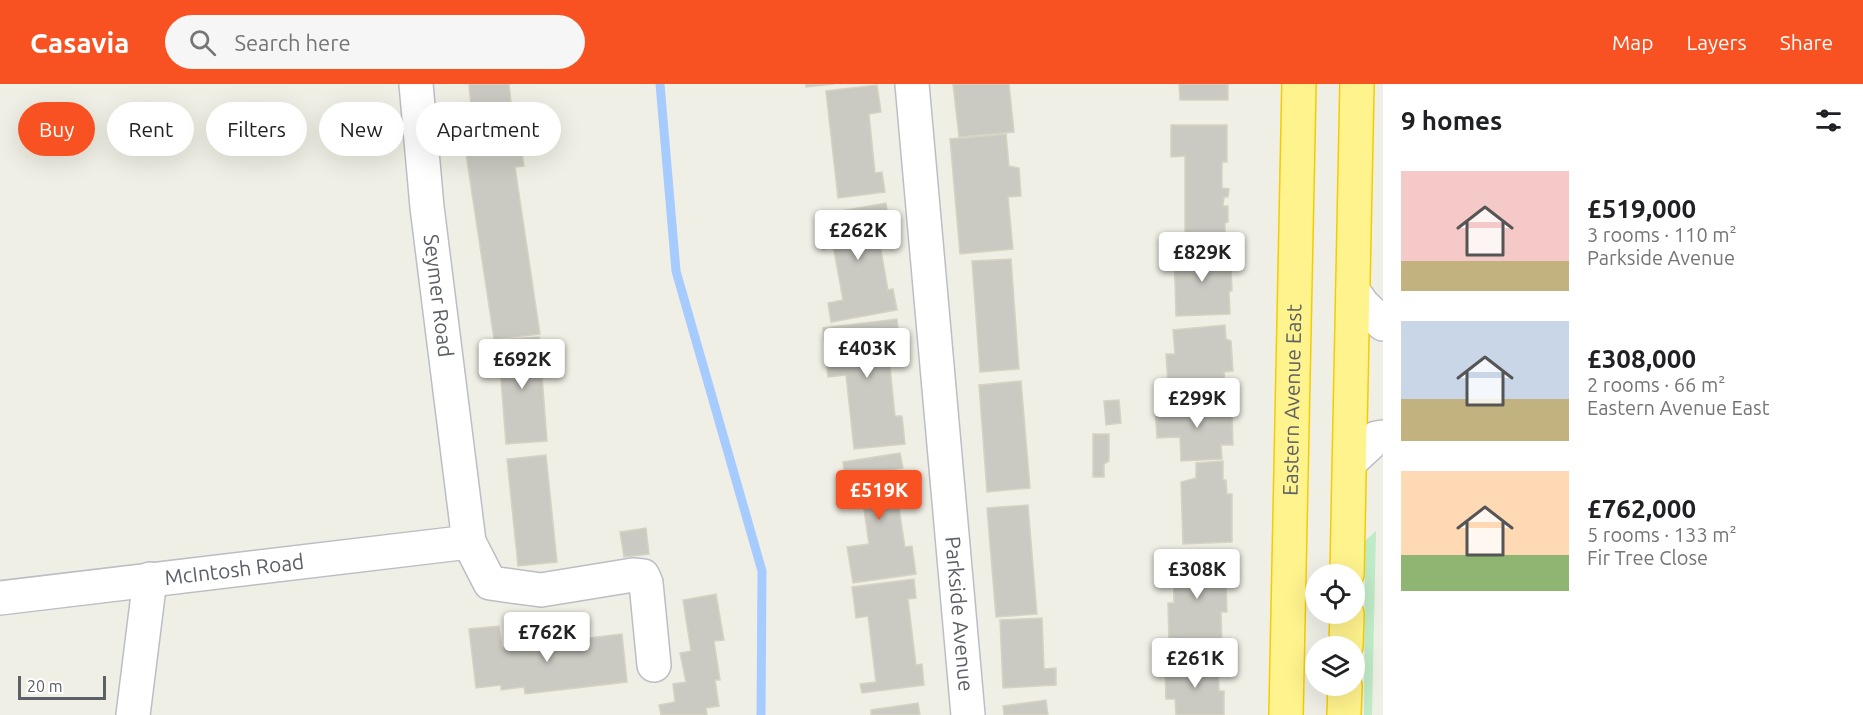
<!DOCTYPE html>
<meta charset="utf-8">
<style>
:root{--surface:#fff;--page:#f6f6f6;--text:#202124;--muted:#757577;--accent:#f85223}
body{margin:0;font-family:Ubuntu,sans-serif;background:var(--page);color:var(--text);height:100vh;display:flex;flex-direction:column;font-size:22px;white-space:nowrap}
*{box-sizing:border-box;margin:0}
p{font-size:20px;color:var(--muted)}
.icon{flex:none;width:33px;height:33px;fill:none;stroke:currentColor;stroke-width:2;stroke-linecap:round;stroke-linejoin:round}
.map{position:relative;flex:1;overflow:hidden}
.details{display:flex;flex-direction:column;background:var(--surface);width:480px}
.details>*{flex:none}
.hud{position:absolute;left:18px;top:18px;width:570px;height:54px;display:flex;gap:12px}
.fabs{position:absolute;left:1305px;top:480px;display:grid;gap:12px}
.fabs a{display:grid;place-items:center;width:60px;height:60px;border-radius:50%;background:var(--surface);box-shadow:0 6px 24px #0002;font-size:30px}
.scale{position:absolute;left:18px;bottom:15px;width:88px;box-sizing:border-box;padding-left:6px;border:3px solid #5c6067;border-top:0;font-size:16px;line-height:21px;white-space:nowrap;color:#5c6067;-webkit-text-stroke:4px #fff;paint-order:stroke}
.price{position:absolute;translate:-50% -51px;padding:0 14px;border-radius:6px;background:#fff;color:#222;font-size:20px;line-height:39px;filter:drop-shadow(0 2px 3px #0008)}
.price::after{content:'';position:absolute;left:50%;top:36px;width:18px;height:14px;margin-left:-9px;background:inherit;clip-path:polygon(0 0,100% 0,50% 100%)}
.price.selected{background:var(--accent);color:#fff}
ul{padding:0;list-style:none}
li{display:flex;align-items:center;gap:18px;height:150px;padding:0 18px}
li span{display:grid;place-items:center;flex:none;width:168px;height:120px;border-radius:0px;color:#555}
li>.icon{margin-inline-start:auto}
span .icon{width:72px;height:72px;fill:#fffc;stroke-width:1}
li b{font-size:26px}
h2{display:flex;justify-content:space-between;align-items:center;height:72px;padding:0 18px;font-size:26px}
.chip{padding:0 21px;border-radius:27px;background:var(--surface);box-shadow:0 6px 24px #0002;font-size:21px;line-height:54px}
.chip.selected{background:var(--accent);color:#fff}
header{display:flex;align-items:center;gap:36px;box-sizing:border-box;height:84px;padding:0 30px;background:var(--accent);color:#fff}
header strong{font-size:28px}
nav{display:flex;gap:33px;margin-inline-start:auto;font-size:21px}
.search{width:420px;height:54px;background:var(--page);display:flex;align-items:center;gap:15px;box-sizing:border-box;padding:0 21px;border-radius:33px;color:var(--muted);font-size:22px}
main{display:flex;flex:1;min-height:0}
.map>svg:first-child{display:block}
.green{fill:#bfeac6}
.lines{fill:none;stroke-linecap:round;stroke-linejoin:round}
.stream{stroke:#a6cbff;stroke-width:9}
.building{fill:#cbcac2;stroke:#d6d3c2;stroke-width:1.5}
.minor-casing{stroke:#bcbec5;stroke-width:36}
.highway-casing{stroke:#f5cc00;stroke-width:36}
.minor{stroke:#fff;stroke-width:33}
.highway{stroke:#fff38d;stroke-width:33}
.labels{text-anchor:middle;stroke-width:4.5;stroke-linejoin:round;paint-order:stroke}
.street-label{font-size:21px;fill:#5c6067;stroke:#fff}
</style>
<header>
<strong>Casavia</strong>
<div class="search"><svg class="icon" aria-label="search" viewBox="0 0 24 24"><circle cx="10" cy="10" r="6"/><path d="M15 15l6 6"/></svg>Search here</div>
<nav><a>Map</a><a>Layers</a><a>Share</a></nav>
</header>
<main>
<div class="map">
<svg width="1383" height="631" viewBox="0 0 1383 631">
<rect width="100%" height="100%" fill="#f0efe5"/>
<path class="green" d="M 1376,447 L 1372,631 L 1364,631 L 1365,457 Z"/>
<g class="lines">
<path class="stream" d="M 660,0 L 676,187 L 762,487 L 761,631"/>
</g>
<g class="building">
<path d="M 469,0 L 509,0 L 511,19 L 471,23 Z"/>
<path d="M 806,0 L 834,0 L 806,3 Z"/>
<path d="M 953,0 L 1009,0 L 1014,48 L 959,53 Z"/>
<path d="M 1179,0 L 1228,0 L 1228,16 L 1180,16 Z"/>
<path d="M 877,1 L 881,28 L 869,30 L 875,89 L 882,88 L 885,108 L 838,114 L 826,7 Z"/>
<path d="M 515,21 L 524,82 L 515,83 L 540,250 L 494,255 L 460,30 Z"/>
<path d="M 1171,41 L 1227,41 L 1227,78 L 1222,78 L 1222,104 L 1229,105 L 1228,113 L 1224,113 L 1223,122 L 1228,122 L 1228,138 L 1225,139 L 1225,150 L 1185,150 L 1185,72 L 1171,73 Z"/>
<path d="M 1006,50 L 1009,82 L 1019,84 L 1021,112 L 1008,113 L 1013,165 L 960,170 L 950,55 Z"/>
<path d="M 886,119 L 889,142 L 877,144 L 888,206 L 893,205 L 897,226 L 831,238 L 828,219 L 843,216 L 833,161 L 823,166 L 817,131 Z"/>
<path d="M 1225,166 L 1226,180 L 1231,180 L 1232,207 L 1229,207 L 1230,230 L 1176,232 L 1174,168 Z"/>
<path d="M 1011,175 L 1019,285 L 980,288 L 972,177 Z"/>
<path d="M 897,235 L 901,271 L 889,273 L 895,332 L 902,332 L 905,360 L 854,365 L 846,291 L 828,293 L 823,244 Z"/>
<path d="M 1225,241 L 1226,255 L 1231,257 L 1233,287 L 1224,288 L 1226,314 L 1169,318 L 1166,270 L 1175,270 L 1173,246 Z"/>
<path d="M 539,253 L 547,357 L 506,360 L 498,256 Z"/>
<path d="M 1021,297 L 1030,404 L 987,408 L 979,301 Z"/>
<path d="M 1119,316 L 1121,339 L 1106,341 L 1104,317 Z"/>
<path d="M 1227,320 L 1227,330 L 1232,330 L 1233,361 L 1221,361 L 1222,375 L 1181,377 L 1180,353 L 1157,354 L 1155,323 Z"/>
<path d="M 1093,350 L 1109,350 L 1109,377 L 1104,380 L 1104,393 L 1093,393 Z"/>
<path d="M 900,369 L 903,384 L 893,386 L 905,463 L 912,462 L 916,490 L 853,499 L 847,463 L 869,460 L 861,405 L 847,407 L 843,378 Z"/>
<path d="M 546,371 L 557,478 L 518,482 L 507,375 Z"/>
<path d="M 1223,377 L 1223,396 L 1226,396 L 1227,410 L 1232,410 L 1232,458 L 1183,460 L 1181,398 L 1196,394 L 1196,379 Z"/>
<path d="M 1028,421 L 1037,530 L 996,533 L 987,424 Z"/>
<path d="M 646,444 L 649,470 L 624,473 L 620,448 Z"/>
<path d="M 1220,468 L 1221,499 L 1226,498 L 1227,528 L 1221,528 L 1222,560 L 1169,561 L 1168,519 L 1174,519 L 1173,470 Z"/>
<path d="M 914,495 L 916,514 L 908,515 L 916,581 L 922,580 L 924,601 L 862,609 L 860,600 L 876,598 L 868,532 L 856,534 L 852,503 Z"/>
<path d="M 716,510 L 724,556 L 714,557 L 720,596 L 715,596 L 719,622 L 706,624 L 707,631 L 661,631 L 659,621 L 675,618 L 673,600 L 686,598 L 680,569 L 691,567 L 683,516 Z"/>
<path d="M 1042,534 L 1044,585 L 1056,584 L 1056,601 L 1003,604 L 1000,536 Z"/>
<path d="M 499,542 L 502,564 L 622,550 L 627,598 L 525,610 L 524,603 L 501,606 L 501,601 L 476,604 L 469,545 Z"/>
<path d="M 1218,579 L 1219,607 L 1224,607 L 1224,631 L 1176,631 L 1175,615 L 1166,615 L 1165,585 L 1179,585 L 1179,580 Z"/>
<path d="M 1046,616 L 1048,631 L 1004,631 L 1003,622 Z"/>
<path d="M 918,619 L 920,631 L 871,631 L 871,626 Z"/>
</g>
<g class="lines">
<g class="minor-casing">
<g id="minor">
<path id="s1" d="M 416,0 L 427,123 L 469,458 L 490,499 L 541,506 L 633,491 L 643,492 L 646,499 L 654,581"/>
<path id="s2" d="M 912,0 L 968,631"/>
<path d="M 1353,207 L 1363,221 L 1383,240"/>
<path d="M 1350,378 L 1376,354 L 1383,353"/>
<path id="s3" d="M 0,514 L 469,458"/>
<path d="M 133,631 L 150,495"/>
</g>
</g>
<g class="highway-casing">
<g id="highway">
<path d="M 1347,490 L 1357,0"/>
<path d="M 1346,562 L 1347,530"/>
<path id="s4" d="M 1286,631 L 1299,0"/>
<path d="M 1344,631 L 1345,602"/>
</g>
</g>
<use href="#minor" class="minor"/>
<use href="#highway" class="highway"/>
</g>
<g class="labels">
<g class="street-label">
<text dy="7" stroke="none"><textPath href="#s1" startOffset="213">Seymer Road</textPath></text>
<text dy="7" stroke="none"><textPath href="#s4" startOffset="315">Eastern Avenue East</textPath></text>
<text dy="7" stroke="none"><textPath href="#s3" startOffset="236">McIntosh Road</textPath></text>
<text dy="7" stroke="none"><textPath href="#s2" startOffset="532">Parkside Avenue</textPath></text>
</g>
</g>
</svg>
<div class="fabs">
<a><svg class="icon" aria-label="locate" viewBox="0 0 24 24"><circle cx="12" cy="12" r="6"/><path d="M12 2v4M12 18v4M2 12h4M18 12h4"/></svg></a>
<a><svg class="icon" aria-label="layers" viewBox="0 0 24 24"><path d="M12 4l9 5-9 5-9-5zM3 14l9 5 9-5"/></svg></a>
</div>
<div class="scale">20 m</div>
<b class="price" style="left:858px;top:177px">£262K</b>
<b class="price" style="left:1202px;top:199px">£829K</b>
<b class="price" style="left:867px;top:295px">£403K</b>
<b class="price" style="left:522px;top:306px">£692K</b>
<b class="price" style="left:1197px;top:345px">£299K</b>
<b class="price selected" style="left:879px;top:437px">£519K</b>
<b class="price" style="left:1197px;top:516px">£308K</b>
<b class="price" style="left:547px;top:579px">£762K</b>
<b class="price" style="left:1195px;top:605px">£261K</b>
<div class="hud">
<a class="chip selected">Buy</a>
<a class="chip">Rent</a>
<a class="chip">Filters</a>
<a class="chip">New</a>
<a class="chip">Apartment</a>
</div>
</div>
<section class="details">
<h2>9 homes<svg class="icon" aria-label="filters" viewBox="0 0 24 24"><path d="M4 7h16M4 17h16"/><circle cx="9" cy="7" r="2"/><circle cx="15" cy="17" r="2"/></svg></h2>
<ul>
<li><span style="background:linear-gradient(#f6c9c9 75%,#c2b280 0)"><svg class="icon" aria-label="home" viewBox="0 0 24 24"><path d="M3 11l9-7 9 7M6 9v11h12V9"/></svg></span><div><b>£519,000</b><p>3 rooms · 110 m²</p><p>Parkside Avenue</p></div></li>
<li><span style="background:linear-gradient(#c9d6e8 65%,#c2b280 0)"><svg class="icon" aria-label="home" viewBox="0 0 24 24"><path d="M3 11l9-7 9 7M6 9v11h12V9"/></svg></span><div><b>£308,000</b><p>2 rooms · 66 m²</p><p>Eastern Avenue East</p></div></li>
<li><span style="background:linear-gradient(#ffd9b3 70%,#8fb573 0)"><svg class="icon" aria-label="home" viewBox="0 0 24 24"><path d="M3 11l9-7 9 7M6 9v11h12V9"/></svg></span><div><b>£762,000</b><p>5 rooms · 133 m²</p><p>Fir Tree Close</p></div></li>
</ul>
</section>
</main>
